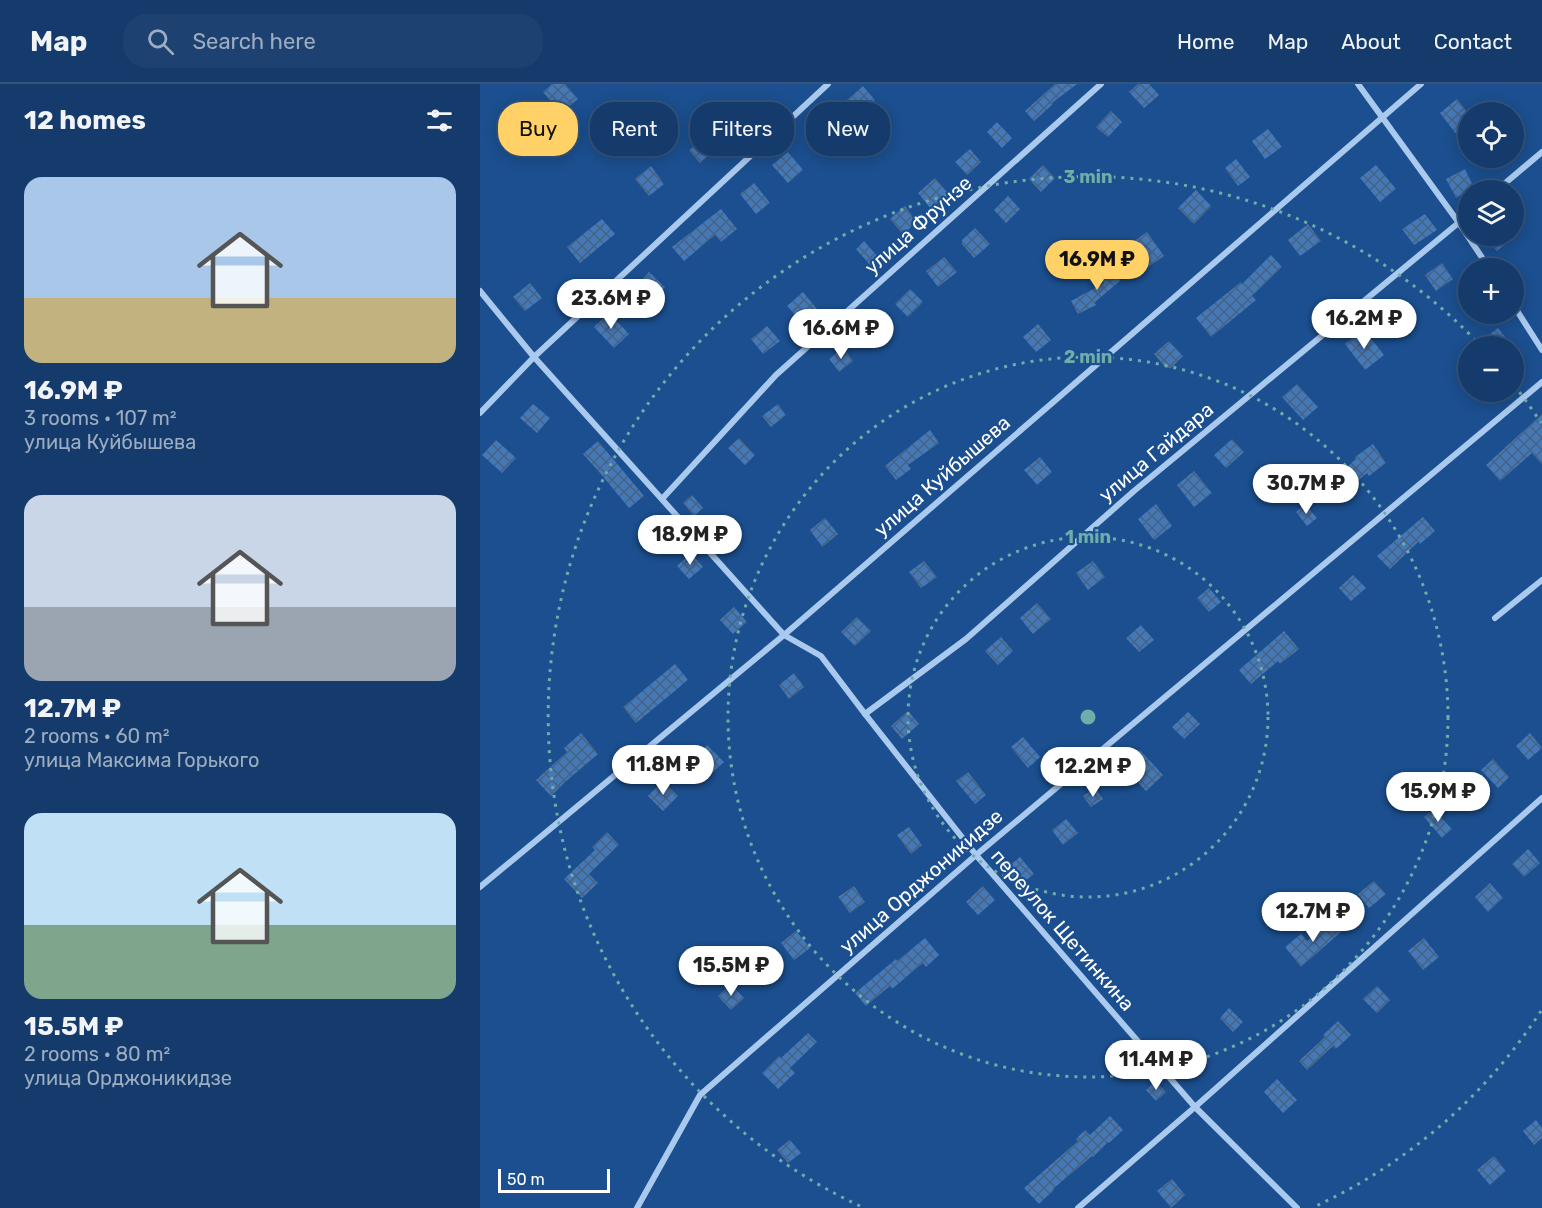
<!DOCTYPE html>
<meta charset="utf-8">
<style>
:root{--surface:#143b6b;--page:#1d4271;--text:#f1f3f6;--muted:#9dadc1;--line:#33557e;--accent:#ffd166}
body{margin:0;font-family:Rubik,sans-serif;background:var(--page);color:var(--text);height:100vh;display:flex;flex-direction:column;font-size:22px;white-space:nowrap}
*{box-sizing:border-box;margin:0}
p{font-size:20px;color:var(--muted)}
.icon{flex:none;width:33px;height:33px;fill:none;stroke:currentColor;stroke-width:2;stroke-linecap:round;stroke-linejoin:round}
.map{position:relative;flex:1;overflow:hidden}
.sheet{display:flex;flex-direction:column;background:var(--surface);width:480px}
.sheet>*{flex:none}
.banner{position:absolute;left:18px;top:18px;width:570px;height:54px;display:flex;gap:12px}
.tools{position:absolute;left:978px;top:18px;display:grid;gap:12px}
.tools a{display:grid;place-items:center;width:66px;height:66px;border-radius:50%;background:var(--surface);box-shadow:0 3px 15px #0003,0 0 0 2px var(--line);font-size:30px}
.scale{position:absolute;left:18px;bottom:15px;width:112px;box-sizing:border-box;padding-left:6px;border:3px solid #fff;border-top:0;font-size:16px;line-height:21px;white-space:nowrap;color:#fff;-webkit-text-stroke:4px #1b4f8f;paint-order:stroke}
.price{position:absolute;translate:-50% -51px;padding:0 14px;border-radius:21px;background:#fff;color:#222;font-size:20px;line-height:39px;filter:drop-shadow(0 2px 3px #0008)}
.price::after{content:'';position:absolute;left:50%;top:36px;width:18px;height:14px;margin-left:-9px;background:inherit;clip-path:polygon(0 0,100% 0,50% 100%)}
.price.active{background:var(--accent);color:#111}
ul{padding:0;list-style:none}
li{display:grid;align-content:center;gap:12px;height:318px;padding:0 24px}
li span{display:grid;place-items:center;height:186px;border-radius:18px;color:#555}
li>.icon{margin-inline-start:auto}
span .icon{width:108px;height:108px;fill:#fffc;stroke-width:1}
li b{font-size:26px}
h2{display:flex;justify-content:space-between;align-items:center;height:72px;padding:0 24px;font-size:26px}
.pill{padding:0 21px;border-radius:24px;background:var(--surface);box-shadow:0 3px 15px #0003,0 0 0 2px var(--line);font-size:21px;line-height:54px}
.pill.active{background:var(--accent);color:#111}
header{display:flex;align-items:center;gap:36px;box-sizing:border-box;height:84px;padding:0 30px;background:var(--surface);border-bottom:2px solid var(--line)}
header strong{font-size:28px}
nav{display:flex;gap:33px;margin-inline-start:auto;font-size:21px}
.search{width:420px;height:54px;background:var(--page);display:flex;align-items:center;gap:15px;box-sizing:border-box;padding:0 21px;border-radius:24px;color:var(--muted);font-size:22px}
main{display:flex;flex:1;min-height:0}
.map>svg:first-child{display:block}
.building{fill:url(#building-cross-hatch)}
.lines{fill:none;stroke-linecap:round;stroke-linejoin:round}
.minor{stroke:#a9c9ee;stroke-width:6}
.ring{fill:none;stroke:#6fada8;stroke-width:3;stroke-dasharray:3 6}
.labels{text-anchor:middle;stroke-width:4.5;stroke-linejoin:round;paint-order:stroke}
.street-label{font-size:20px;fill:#fff;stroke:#1b4f8f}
.centre{fill:#6fada8;stroke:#1b4f8f;stroke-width:3}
.ring-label{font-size:18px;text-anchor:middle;font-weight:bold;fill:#6fada8;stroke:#1b4f8f;stroke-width:4.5;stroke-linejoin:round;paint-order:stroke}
</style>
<header>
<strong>Map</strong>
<div class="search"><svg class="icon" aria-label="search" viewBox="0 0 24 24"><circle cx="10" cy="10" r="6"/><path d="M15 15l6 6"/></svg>Search here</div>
<nav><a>Home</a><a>Map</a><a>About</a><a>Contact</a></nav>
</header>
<main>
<section class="sheet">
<h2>12 homes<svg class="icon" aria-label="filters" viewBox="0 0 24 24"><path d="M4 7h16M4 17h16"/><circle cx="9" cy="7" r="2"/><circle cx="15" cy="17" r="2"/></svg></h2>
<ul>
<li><span style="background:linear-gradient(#a9c7e8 65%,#c2b280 0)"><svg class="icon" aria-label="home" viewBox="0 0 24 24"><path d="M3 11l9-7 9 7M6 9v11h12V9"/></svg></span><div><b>16.9M ₽</b><p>3 rooms · 107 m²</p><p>улица Куйбышева</p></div></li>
<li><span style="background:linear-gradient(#c9d6e8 60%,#9aa5b1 0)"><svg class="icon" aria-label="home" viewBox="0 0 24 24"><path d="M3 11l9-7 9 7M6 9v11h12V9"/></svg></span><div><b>12.7M ₽</b><p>2 rooms · 60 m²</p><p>улица Максима Горького</p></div></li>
<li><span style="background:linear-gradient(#bfe0f5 60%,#7fa58c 0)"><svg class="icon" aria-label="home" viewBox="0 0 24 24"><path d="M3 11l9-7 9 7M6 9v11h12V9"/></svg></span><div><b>15.5M ₽</b><p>2 rooms · 80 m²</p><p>улица Орджоникидзе</p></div></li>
</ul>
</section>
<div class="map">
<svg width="1062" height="1124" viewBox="0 0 1062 1124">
<defs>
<pattern id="building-cross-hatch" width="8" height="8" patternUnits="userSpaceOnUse" patternTransform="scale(1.5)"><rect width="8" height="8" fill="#4478b7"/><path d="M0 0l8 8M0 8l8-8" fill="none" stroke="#486282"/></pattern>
</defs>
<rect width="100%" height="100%" fill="#1b4f8f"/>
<g class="building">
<path d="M 72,0 L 85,0 L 98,15 L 81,29 L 63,8 Z"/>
<path d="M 575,0 L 597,0 L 572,19 L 573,20 L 554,37 L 545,27 Z"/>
<path d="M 658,0 L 669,0 L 679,11 L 664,24 L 649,8 Z"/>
<path d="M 383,2 L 395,16 L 364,44 L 365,46 L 352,57 L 338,41 Z"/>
<path d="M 977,15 L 988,29 L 988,41 L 977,51 L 960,29 Z"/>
<path d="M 631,27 L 642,38 L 628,53 L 616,43 Z"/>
<path d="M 253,29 L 263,41 L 220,79 L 209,66 Z"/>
<path d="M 517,38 L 532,54 L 522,64 L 507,48 Z"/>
<path d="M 788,45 L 802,63 L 785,75 L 772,57 Z"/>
<path d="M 490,65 L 501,78 L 487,91 L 475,78 Z"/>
<path d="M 308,68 L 323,86 L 308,99 L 292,81 Z"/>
<path d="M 756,75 L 770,93 L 758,102 L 745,84 Z"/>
<path d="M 563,81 L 575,94 L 561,108 L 549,95 Z"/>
<path d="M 896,81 L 916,105 L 900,118 L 880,94 Z"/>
<path d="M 171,82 L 184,100 L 169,112 L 155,95 Z"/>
<path d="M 985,85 L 994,104 L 976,114 L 966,95 Z"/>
<path d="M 455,94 L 469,110 L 451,125 L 438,109 Z"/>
<path d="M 274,99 L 290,119 L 276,130 L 260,110 Z"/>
<path d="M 716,106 L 731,122 L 714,140 L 698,124 Z"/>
<path d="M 528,112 L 540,125 L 526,139 L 514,126 Z"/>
<path d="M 425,122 L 437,138 L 423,150 L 410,135 Z"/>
<path d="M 241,125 L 257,145 L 241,158 L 235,151 L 204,177 L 192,163 Z"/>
<path d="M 945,130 L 957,146 L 934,161 L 922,145 Z"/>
<path d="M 122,135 L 135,150 L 100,179 L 87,163 Z"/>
<path d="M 828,140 L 841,157 L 820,172 L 808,156 Z"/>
<path d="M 495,144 L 510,160 L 494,174 L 482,160 L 482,156 Z"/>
<path d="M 667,148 L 684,172 L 667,184 L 650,160 Z"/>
<path d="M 1004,152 L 1035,152 L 1017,167 Z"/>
<path d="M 384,157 L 398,173 L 390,181 L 376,165 Z"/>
<path d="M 791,171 L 802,183 L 772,212 L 776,216 L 731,253 L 716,234 L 761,198 L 762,200 Z"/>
<path d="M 464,173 L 477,188 L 458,203 L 446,187 Z"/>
<path d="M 962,179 L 973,195 L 956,207 L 945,191 Z"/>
<path d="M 628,181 L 641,196 L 615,218 L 616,221 L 598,230 L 591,217 L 624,199 L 616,190 Z"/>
<path d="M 169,188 L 185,203 L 171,218 L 155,204 Z"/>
<path d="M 50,199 L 62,214 L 45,227 L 33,213 Z"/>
<path d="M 430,205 L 443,218 L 428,233 L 415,220 Z"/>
<path d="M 323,208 L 337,225 L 321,238 L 307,222 Z"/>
<path d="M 129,229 L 149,250 L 134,264 L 114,243 Z"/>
<path d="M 394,235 L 406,249 L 392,262 L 380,247 Z"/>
<path d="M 558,240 L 571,256 L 556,268 L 543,253 Z"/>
<path d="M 287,242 L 300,257 L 283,270 L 271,255 Z"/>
<path d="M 1018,244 L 1032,262 L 993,262 Z"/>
<path d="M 884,245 L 904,271 L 885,286 L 865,260 Z"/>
<path d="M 689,257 L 703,272 L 691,284 L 686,284 L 674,270 Z"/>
<path d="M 363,263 L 373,277 L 359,288 L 349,275 Z"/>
<path d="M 817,300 L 838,323 L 823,336 L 802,313 Z"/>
<path d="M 53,320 L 70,334 L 57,349 L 40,334 Z"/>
<path d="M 298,320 L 306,331 L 291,343 L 282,332 Z"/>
<path d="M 1062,330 L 1062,380 L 1052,369 L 1020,397 L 1006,381 Z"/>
<path d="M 450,346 L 459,359 L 428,381 L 431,385 L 416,396 L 405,382 Z"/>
<path d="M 259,354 L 275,371 L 265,381 L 248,364 Z"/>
<path d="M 752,355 L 764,368 L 746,384 L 734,371 Z"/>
<path d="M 16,356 L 36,374 L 22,389 L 2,371 Z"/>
<path d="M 118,357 L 164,412 L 149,424 L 120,389 L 103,370 Z"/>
<path d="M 893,360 L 906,379 L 889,392 L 887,389 L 860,412 L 848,399 L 876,375 L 875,373 Z"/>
<path d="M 560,373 L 572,388 L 557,401 L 544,386 Z"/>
<path d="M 714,387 L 732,409 L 714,423 L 697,401 Z"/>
<path d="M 212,411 L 223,424 L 214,432 L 203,419 Z"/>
<path d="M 676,420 L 692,442 L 674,456 L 658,435 Z"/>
<path d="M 825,420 L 837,434 L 827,442 L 816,428 Z"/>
<path d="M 943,433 L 955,447 L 940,460 L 938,458 L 910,485 L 897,472 Z"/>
<path d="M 345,434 L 358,450 L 342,463 L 330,446 Z"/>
<path d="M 211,469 L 223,483 L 209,495 L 197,482 Z"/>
<path d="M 444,477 L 457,493 L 441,504 L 429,488 Z"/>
<path d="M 613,477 L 625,493 L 608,506 L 596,489 Z"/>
<path d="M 873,491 L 886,504 L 871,517 L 859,504 Z"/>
<path d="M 729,504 L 741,518 L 729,528 L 717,514 Z"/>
<path d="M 557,519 L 571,535 L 553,550 L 540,534 Z"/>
<path d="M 254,523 L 267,538 L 253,550 L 240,536 Z"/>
<path d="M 377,533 L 391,547 L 375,562 L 361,548 Z"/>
<path d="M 661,541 L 674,556 L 659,568 L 646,554 Z"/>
<path d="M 804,547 L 819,565 L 800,580 L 798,577 L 771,600 L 759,586 Z"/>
<path d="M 521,553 L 533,567 L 518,581 L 505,567 Z"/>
<path d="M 195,580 L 208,596 L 156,639 L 143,623 Z"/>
<path d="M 314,589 L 324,603 L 309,615 L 299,601 Z"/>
<path d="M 428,627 L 439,640 L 422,655 L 411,642 Z"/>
<path d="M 708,628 L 720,640 L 704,655 L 692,643 Z"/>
<path d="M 101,649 L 118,670 L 85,698 L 71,712 L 56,696 L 87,668 L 84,664 Z"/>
<path d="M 1050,649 L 1062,664 L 1048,676 L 1036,662 Z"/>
<path d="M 543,653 L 560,673 L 548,684 L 531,663 Z"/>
<path d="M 227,661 L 244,678 L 229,692 L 213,674 Z"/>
<path d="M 660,666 L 683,691 L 666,707 L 643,682 Z"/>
<path d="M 1013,675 L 1029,693 L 1018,704 L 1001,686 Z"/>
<path d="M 488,688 L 506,711 L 495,720 L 476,697 Z"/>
<path d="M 183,697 L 198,712 L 183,727 L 168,712 Z"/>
<path d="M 615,704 L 623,715 L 611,723 L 603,712 Z"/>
<path d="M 954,725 L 972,745 L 962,754 L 944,733 Z"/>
<path d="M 586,735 L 598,749 L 583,761 L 572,746 Z"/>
<path d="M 429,743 L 442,761 L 431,770 L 417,751 Z"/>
<path d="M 127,748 L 139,761 L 109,790 L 118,799 L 102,814 L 84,795 L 115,766 L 112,763 Z"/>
<path d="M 1048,765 L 1060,779 L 1044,793 L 1032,780 Z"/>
<path d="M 540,773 L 554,790 L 538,803 L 524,786 Z"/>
<path d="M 894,797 L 906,810 L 889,824 L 878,810 Z"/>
<path d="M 1010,799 L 1023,814 L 1008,828 L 995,813 Z"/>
<path d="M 374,802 L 385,818 L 370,829 L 358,813 Z"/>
<path d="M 503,802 L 515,816 L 498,831 L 486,818 Z"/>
<path d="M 852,835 L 862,847 L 821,883 L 805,863 L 821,850 L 827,857 Z"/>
<path d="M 316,847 L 330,864 L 314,876 L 301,859 Z"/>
<path d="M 445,854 L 459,871 L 446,883 L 443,879 L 412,905 L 410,902 L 386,922 L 375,909 L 416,875 L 417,877 Z"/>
<path d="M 944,854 L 959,873 L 943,886 L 928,867 Z"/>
<path d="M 251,900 L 264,914 L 251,926 L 238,912 Z"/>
<path d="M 897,902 L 910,916 L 897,929 L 883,915 Z"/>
<path d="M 749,924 L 763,938 L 753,948 L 740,934 Z"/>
<path d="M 858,937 L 871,951 L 856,965 L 853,962 L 827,986 L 819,977 L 845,953 L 843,951 Z"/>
<path d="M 328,949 L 337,958 L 310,984 L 315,989 L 298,1005 L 282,989 L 299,972 L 301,974 Z"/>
<path d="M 707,960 L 722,976 L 706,991 L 691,975 Z"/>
<path d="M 797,995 L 817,1016 L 803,1029 L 784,1008 Z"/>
<path d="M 675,997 L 686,1008 L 676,1017 L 666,1006 Z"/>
<path d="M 630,1032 L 643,1046 L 629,1059 L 628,1058 L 613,1073 L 612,1072 L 573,1105 L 574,1106 L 559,1120 L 544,1104 L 598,1057 L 596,1055 L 605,1046 L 610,1051 Z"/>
<path d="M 1056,1036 L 1062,1044 L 1062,1054 L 1054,1061 L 1043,1047 Z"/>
<path d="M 310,1056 L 321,1069 L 308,1079 L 297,1066 Z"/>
<path d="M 1014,1072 L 1026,1087 L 1010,1101 L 997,1086 Z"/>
<path d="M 692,1095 L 705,1111 L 691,1124 L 677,1107 Z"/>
</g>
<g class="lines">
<g class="minor">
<path d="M 878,0 L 979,139 L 1009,184"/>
<path d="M 1017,106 L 1062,68"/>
<path d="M 0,207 L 54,273 L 304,551 L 341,572 L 385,630 L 496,771 L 715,1023 L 817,1124"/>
<path d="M 1034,222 L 1062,266"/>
<path d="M 0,329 L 54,273 L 348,0"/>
<path d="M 182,415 L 296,291 L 621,0"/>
<path d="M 1015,534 L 1062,496"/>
<path d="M 385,630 L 486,555 L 654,407 L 988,131"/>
<path d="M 0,803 L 304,551 L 941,0"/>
<path d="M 157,1124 L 220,1011 L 496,771 L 1062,298"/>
<path d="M 598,1124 L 715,1023 L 1062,714"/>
</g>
</g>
<g class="ring">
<circle cx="608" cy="633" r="180"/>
<circle cx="608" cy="633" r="360"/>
<path d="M1061 927A540 540 0 0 1 836 1122M380 1122A540 540 0 1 1 1000 261M1034 301A540 540 0 0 1 1061 339"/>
</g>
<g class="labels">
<g class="street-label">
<text transform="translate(438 141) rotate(-42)" y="7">улица Фрунзе</text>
<text transform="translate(676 368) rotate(-40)" y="7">улица Гайдара</text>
<text transform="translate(462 392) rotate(-41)" y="7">улица Куйбышева</text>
<text transform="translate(441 797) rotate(-41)" y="7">улица Орджоникидзе</text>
<text transform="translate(583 846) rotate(49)" y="7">переулок Щетинкина</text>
</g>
</g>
<circle cx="608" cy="633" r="9" class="centre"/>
<g class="ring-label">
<text x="608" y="99">3 min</text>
<text x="608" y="279">2 min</text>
<text x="608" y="459">1 min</text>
</g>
</svg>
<div class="tools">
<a><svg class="icon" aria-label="locate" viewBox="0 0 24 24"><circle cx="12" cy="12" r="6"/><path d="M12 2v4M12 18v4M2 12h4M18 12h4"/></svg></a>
<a><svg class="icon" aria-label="layers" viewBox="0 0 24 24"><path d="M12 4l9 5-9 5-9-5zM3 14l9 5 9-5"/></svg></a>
<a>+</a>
<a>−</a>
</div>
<div class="scale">50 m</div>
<b class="price active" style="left:617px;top:207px">16.9M ₽</b>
<b class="price" style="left:131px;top:246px">23.6M ₽</b>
<b class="price" style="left:884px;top:266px">16.2M ₽</b>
<b class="price" style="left:361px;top:276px">16.6M ₽</b>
<b class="price" style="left:826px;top:431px">30.7M ₽</b>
<b class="price" style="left:210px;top:482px">18.9M ₽</b>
<b class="price" style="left:183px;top:712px">11.8M ₽</b>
<b class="price" style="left:613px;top:714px">12.2M ₽</b>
<b class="price" style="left:958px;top:739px">15.9M ₽</b>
<b class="price" style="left:833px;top:859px">12.7M ₽</b>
<b class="price" style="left:251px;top:913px">15.5M ₽</b>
<b class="price" style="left:676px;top:1007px">11.4M ₽</b>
<div class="banner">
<a class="pill active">Buy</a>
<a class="pill">Rent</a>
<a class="pill">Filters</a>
<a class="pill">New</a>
</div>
</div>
</main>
